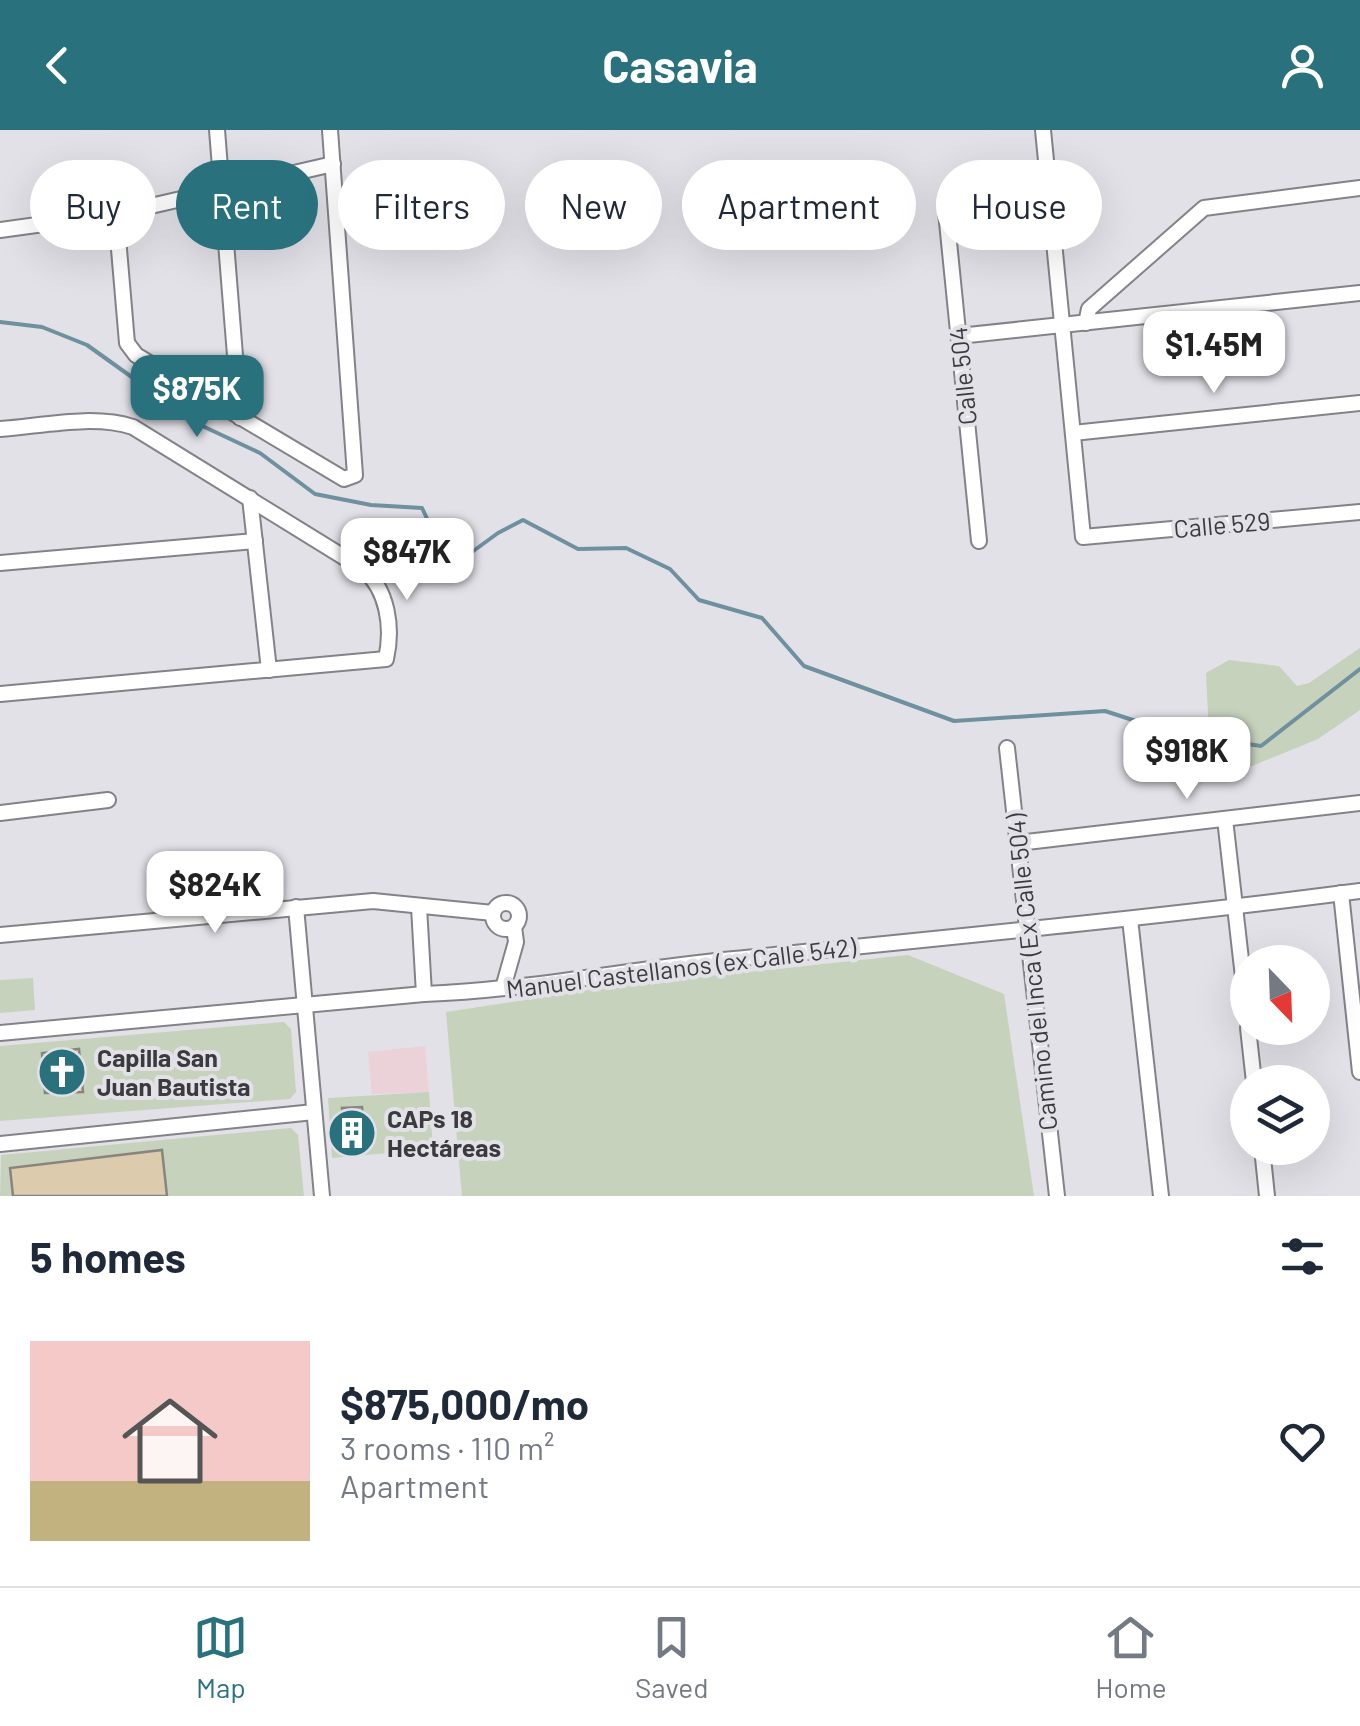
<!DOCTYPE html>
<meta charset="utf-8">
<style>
:root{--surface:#fff;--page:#f2f2f3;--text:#1f2937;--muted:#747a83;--line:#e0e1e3;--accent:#2a717e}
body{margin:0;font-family:Barlow,sans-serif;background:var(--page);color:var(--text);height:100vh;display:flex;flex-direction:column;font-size:38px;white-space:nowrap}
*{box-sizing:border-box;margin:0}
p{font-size:32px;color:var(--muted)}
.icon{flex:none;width:55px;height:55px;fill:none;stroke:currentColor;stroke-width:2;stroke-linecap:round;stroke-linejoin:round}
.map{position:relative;height:1066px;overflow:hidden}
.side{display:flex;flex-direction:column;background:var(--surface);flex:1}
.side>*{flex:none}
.guide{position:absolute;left:30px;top:30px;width:1300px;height:90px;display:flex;gap:20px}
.needle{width:65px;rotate:157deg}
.fabs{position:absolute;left:1230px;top:815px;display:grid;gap:20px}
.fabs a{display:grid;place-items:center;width:100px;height:100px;border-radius:50%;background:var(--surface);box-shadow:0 10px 40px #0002;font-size:50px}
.price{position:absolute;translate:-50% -85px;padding:0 22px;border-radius:20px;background:#fff;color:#222;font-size:32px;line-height:65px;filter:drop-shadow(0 2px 5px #0008)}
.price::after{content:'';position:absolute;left:50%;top:60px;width:30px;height:22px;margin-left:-15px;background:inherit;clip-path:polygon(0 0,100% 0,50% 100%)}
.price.selected{background:var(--accent);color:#fff}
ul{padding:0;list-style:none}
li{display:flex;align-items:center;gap:30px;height:250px;padding:0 30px}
li span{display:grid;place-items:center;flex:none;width:280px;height:200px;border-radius:0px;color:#555}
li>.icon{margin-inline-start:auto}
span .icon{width:120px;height:120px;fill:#fffc;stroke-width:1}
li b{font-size:42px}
h2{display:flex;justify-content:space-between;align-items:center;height:120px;padding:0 30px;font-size:42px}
.pill{padding:0 35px;border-radius:45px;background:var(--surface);box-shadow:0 10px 40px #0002;font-size:35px;line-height:90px}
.pill.selected{background:var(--accent);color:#fff}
header{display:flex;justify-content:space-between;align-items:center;height:130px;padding:0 30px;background:var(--accent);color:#fff;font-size:45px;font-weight:700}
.tabs{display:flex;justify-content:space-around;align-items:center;height:140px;border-top:2px solid var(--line);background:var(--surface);font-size:28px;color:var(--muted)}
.tabs a{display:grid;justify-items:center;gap:5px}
.tabs .selected{color:var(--accent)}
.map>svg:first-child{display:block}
.industrial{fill:#ebd1d8}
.green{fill:#c6d2bc}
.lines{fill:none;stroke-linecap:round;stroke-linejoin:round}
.stream{stroke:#6e909f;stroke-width:4}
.building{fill:#ddcbae;stroke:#88847f;stroke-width:2.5}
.street-casing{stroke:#838289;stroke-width:18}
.street{stroke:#fff;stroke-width:14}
.labels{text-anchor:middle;stroke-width:8;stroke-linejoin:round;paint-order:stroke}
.street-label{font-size:25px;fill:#3b3b3e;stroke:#e2e1e8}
.poi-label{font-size:25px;font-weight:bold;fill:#3b3b3e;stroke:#e2e1e8;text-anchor:start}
</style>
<header><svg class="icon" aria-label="back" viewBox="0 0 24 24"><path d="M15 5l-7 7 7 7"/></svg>Casavia<svg class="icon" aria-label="person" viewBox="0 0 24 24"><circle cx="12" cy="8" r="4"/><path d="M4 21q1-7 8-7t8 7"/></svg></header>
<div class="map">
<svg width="1360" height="1066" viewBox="0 0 1360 1066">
<rect width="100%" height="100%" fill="#e2e1e8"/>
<path class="industrial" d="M 425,916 L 429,962 L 372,964 L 368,922 Z"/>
<g class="green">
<path d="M 1360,518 L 1360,580 L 1318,609 L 1252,636 L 1210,622 L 1206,543 L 1229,530 L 1279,536 L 1297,556 L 1309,553 Z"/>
<path d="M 908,825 L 1004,864 L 1034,1066 L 462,1066 L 446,882 L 615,856 Z"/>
<path d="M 33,848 L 35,880 L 0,883 L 0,850 Z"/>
<path d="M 284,892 L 291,899 L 296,962 L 290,969 L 0,991 L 0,916 Z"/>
<path d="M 429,962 L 433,1019 L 332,1028 L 328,968 Z"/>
<path d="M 291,998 L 298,1005 L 304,1066 L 0,1066 L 1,1025 Z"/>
</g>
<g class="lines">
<path class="stream" d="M 0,192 L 42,197 L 87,215 L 196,293 L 260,323 L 315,364 L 371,375 L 422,378 L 431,397 L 414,420 L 418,433 L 450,438 L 498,403 L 523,390 L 578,419 L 626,418 L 670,439 L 699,470 L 762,488 L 804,536 L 954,591 L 1105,581 L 1173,603 L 1261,616 L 1360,539"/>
</g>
<g class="building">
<path d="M 79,919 L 83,962 L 45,963 L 42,923 Z"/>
<path d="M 362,977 L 363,989 L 357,989 L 360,1016 L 346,1018 L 342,978 Z"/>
<path d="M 162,1020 L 167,1066 L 13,1066 L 10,1038 Z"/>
</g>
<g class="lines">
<g class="street-casing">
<g id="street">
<path d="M 217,0 L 240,288"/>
<path d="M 1043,0 L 1083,407 L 1360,382"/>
<path d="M 946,82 L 979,411"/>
<path d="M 116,84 L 127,213 L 136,225 L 344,349 L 355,345 L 330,0"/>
<path d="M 0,100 L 116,84 L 333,34"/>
<path d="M 1086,193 L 1089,179 L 1204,78 L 1360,58"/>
<path d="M 959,206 L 1360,163"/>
<path d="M 0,299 C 42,296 93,284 133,297 L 363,439 C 388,460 393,498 386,529 L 0,564"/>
<path d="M 1073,303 L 1360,273"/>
<path d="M 250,368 L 269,540"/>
<path d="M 0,433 L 255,411"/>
<path d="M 1007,618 L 1057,1066"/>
<path d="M 0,683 L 108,670"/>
<path d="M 1225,689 L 1248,891"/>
<path d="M 1018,713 L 1360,673"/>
<path d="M 1341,763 L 1360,942"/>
<circle cx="506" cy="786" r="13"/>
<path d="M 296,777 L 322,1066"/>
<path d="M 419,777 L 424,864"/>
<path d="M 1130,789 L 1161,1066"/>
<path d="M 0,805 L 373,771 L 493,783"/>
<path d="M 503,858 L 516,812 L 514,797"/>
<path d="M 1248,898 L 1254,952"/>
<path d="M 0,903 L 424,864 C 528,860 631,839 734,829 C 943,808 1151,788 1360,761"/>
<path d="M 0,1014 L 314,982"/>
<path d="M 1262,1018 L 1267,1066"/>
</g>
</g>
<use href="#street" class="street"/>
</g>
<defs>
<g id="church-disc" transform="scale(2.5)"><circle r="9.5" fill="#2a717e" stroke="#e2e1e8"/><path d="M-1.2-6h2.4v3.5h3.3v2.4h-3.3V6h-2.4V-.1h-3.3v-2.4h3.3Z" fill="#fff"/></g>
<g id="building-disc" transform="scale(2.5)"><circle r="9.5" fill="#2a717e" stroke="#e2e1e8"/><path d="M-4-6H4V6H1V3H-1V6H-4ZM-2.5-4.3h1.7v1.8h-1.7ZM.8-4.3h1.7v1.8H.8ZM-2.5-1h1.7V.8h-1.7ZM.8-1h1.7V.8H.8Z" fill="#fff"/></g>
</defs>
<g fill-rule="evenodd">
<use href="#church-disc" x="62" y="942"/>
<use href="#building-disc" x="352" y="1003"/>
</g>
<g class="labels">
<g class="street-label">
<text transform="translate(963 246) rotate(-96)" y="9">Calle 504</text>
<text transform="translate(1222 395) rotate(-5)" y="9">Calle 529</text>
<text transform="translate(681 838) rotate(-7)" y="9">Manuel Castellanos (ex Calle 542)</text>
<text transform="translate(1032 842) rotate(-96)" y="9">Camino del Inca (Ex Calle 504)</text>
</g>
<g class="poi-label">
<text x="97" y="937">Capilla San<tspan x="97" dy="29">Juan Bautista</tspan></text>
<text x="387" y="998">CAPs 18<tspan x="387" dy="29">Hectáreas</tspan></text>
</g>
</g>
</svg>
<div class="fabs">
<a><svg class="needle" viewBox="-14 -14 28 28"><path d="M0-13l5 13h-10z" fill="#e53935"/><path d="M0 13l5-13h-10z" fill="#747a83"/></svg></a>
<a><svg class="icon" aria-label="layers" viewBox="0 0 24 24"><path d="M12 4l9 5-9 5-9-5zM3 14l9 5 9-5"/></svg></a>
</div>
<b class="price" style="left:1214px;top:266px">$1.45M</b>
<b class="price selected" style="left:197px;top:310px">$875K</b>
<b class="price" style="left:407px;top:473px">$847K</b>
<b class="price" style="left:1187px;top:672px">$918K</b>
<b class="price" style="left:215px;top:806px">$824K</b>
<div class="guide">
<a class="pill">Buy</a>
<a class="pill selected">Rent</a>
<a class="pill">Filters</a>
<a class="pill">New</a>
<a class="pill">Apartment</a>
<a class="pill">House</a>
</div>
</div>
<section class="side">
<h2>5 homes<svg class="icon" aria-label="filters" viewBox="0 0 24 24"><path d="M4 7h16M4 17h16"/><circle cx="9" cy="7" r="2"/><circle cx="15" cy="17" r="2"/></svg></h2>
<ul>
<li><span style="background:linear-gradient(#f6c9c9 70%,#c2b280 0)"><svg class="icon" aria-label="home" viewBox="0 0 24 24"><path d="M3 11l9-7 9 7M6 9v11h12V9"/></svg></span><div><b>$875,000/mo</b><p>3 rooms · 110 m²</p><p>Apartment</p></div><svg class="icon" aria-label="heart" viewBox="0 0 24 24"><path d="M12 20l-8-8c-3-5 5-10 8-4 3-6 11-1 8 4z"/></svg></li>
</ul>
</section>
<nav class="tabs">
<a class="selected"><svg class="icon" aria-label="map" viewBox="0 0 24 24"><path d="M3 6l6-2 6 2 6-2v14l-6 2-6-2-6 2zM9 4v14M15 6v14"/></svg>Map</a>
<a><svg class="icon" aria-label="saved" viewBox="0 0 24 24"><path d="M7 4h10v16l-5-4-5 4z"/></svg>Saved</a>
<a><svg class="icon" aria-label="home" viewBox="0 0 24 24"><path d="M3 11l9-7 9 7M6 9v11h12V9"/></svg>Home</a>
</nav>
